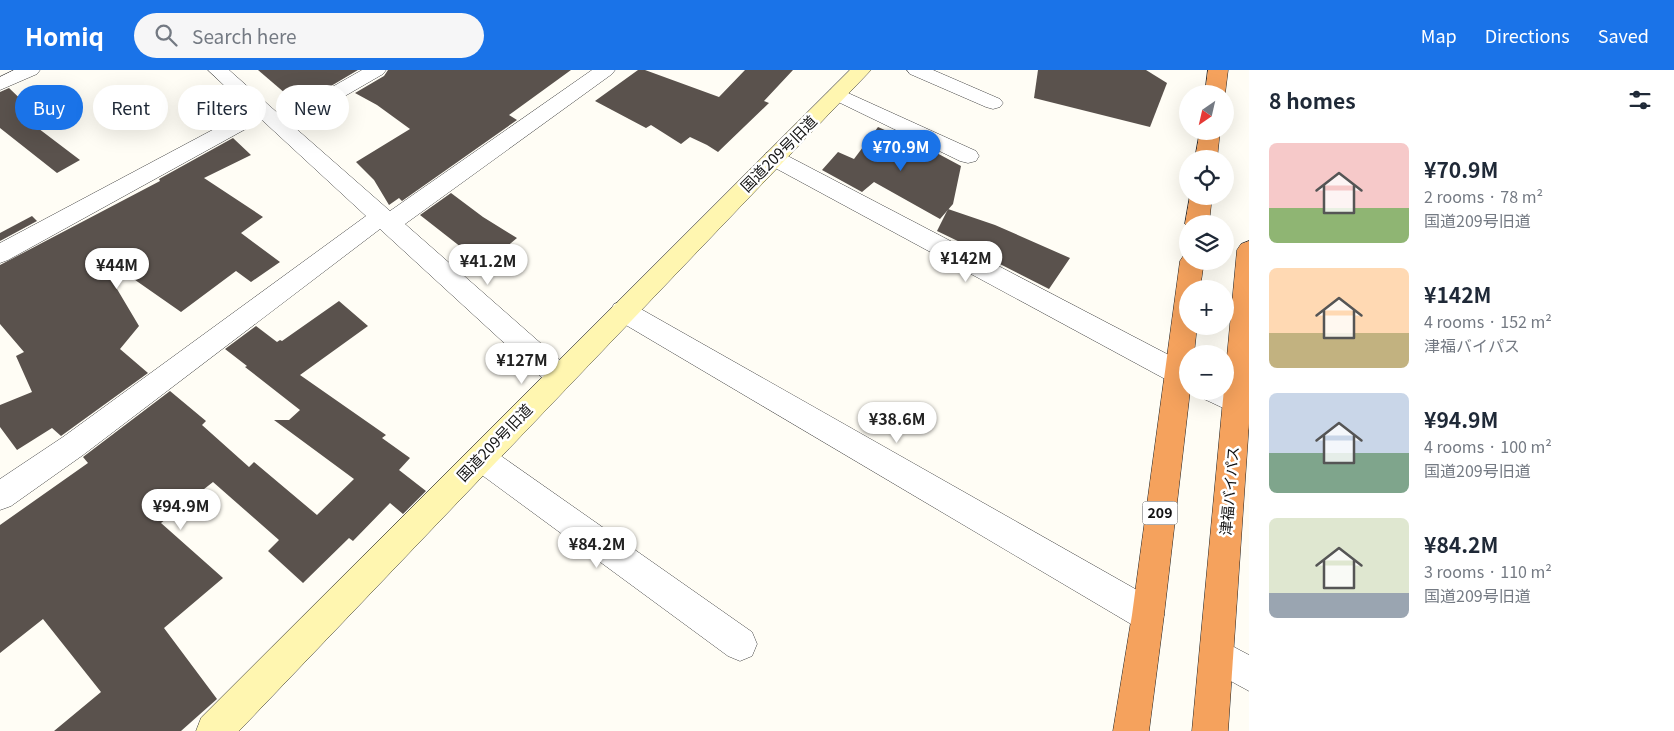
<!DOCTYPE html>
<meta charset="utf-8">
<style>
:root{--surface:#fff;--page:#f6f6f7;--text:#1f2937;--muted:#747a83;--accent:#1a73e8}
body{margin:0;font-family:Georgia,"Noto Sans JP",serif;background:var(--page);color:var(--text);height:100vh;display:flex;flex-direction:column;font-size:19px;white-space:nowrap}
*{box-sizing:border-box;margin:0}
p{font-size:16px;color:var(--muted)}
.icon{flex:none;width:28px;height:28px;fill:none;stroke:currentColor;stroke-width:2;stroke-linecap:round;stroke-linejoin:round}
.map{position:relative;flex:1;overflow:hidden}
.side{display:flex;flex-direction:column;background:var(--surface);width:425px}
.side>*{flex:none}
.banner{position:absolute;left:15px;top:15px;width:475px;height:45px;display:flex;gap:10px}
.needle{width:32px;rotate:214deg}
.fabs{position:absolute;left:1179px;top:15px;display:grid;gap:10px}
.fabs a{display:grid;place-items:center;width:55px;height:55px;border-radius:50%;background:var(--surface);box-shadow:0 5px 20px #0002;font-size:25px}
.price{position:absolute;translate:-50% -42px;padding:0 11px;border-radius:18px;background:#fff;color:#222;font-size:16px;line-height:32px;filter:drop-shadow(0 1px 2px #0008)}
.price::after{content:'';position:absolute;left:50%;top:30px;width:15px;height:11px;margin-left:-8px;background:inherit;clip-path:polygon(0 0,100% 0,50% 100%)}
.price.on{background:var(--accent);color:#fff}
ul{padding:0;list-style:none}
li{display:flex;align-items:center;gap:15px;height:125px;padding:0 20px}
li span{display:grid;place-items:center;flex:none;width:140px;height:100px;border-radius:8px;color:#555}
li>.icon{margin-inline-start:auto}
span .icon{width:60px;height:60px;fill:#fffc;stroke-width:1}
li b{font-size:21px}
h2{display:flex;justify-content:space-between;align-items:center;height:60px;padding:0 20px;font-size:21px}
.tag{padding:0 18px;border-radius:22px;background:var(--surface);box-shadow:0 5px 20px #0002;font-size:18px;line-height:45px}
.tag.on{background:var(--accent);color:#fff}
header{display:flex;align-items:center;gap:30px;box-sizing:border-box;height:70px;padding:0 25px;background:var(--accent);color:#fff}
header strong{font-size:24px}
nav{display:flex;gap:28px;margin-inline-start:auto;font-size:18px}
.search{width:350px;height:45px;background:var(--page);display:flex;align-items:center;gap:12px;box-sizing:border-box;padding:0 18px;border-radius:28px;color:var(--muted);font-size:19px}
main{display:flex;flex:1;min-height:0}
.map>svg:first-child{display:block}
.building{fill:#5a524d}
.lines{fill:none;stroke-linecap:round;stroke-linejoin:round}
.street-casing{stroke:#444;stroke-width:1}
.secondary-casing{stroke:#333;stroke-width:1}
.highway-casing{stroke:#222;stroke-width:1}
.street{fill:#fff;fill-rule:evenodd}
.secondary{fill:#fff6b0;fill-rule:evenodd}
.highway{fill:#f5a25d;fill-rule:evenodd}
.labels{text-anchor:middle;stroke-width:5;stroke-linejoin:round;paint-order:stroke}
.shield{fill:#fff;stroke:#585858;stroke-width:1}
.shield-label{font-size:14px;font-weight:bold;fill:#111}
.street-label{font-size:15px;fill:#111;stroke:#fff}
</style>
<header>
<strong>Homiq</strong>
<div class="search"><svg class="icon" aria-label="search" viewBox="0 0 24 24"><circle cx="10" cy="10" r="6"/><path d="M15 15l6 6"/></svg>Search here</div>
<nav><a>Map</a><a>Directions</a><a>Saved</a></nav>
</header>
<main>
<div class="map">
<svg width="1249" height="661" viewBox="0 0 1249 661">
<rect width="100%" height="100%" fill="#fffdf5"/>
<g class="building">
<path d="M 258,0 L 358,0 L 331,16 L 293,30 Z"/>
<path d="M 388,0 L 571,0 L 509,45 L 517,50 L 402,131 L 399,128 L 389,135 L 374,110 L 356,92 L 410,59 L 377,35 L 355,23 L 384,6 Z"/>
<path d="M 638,0 L 645,0 L 719,27 L 745,0 L 793,0 L 764,31 L 769,33 L 718,82 L 707,75 L 690,67 L 681,74 L 651,55 L 646,58 L 595,31 Z"/>
<path d="M 1038,0 L 1146,0 L 1167,13 L 1150,57 L 1034,28 Z"/>
<path d="M 9,18 L 33,41 L 22,46 L 80,90 L 57,103 L 0,58 L 0,22 Z"/>
<path d="M 140,25 L 162,45 L 137,57 L 116,36 Z"/>
<path d="M 878,57 L 933,81 L 961,96 L 953,134 L 940,149 L 874,112 L 862,122 L 822,100 L 838,82 L 854,89 Z"/>
<path d="M 233,68 L 251,85 L 204,108 L 263,147 L 241,163 L 280,192 L 251,212 L 236,201 L 181,242 L 95,182 L 139,256 L 120,279 L 148,303 L 61,366 L 52,358 L 17,380 L 0,357 L 0,335 L 32,322 L 16,286 L 24,282 L 0,254 L 0,195 L 160,111 L 159,109 Z"/>
<path d="M 451,123 L 483,147 L 517,168 L 486,194 L 466,181 L 420,145 Z"/>
<path d="M 948,139 L 995,155 L 1070,188 L 1049,219 L 992,190 L 993,188 L 937,161 Z"/>
<path d="M 32,146 L 37,151 L 0,171 L 0,163 Z"/>
<path d="M 339,231 L 368,256 L 300,305 L 386,365 L 382,368 L 410,388 L 399,400 L 426,421 L 403,444 L 390,433 L 353,471 L 349,468 L 303,513 L 268,481 L 279,470 L 213,412 L 161,453 L 223,508 L 164,558 L 217,629 L 181,661 L 54,661 L 101,622 L 43,549 L 0,583 L 0,455 L 88,393 L 83,387 L 170,321 L 206,351 L 202,355 L 249,397 L 254,392 L 317,445 L 354,409 L 274,350 L 289,350 L 300,340 L 245,297 L 247,296 L 225,279 L 256,256 L 277,272 L 280,270 L 282,271 Z"/>
</g>
<g class="lines">
<g class="street-casing">
<g id="street">
<path d="M 14,0 L 40,0 L 37,4 L 0,20 L 0,7 Z"/>
<path d="M 208,0 L 229,0 L 281,46 L 362,0 L 386,0 L 383,4 L 293,56 L 390,141 L 592,0 L 615,0 L 612,4 L 405,154 L 570,299 L 573,307 L 570,315 L 560,318 L 550,315 L 380,159 L 83,385 L 11,436 L 0,440 L 0,409 L 63,367 L 366,146 L 262,50 L 8,190 L 0,193 L 0,173 L 250,40 Z"/>
<path d="M 907,0 L 933,0 L 1000,29 L 1003,33 L 1000,37 L 993,39 L 986,37 L 910,4 Z"/>
<path d="M 837,18 L 976,81 L 979,86 L 976,91 L 968,93 L 960,91 L 830,28 L 827,24 L 830,20 Z"/>
<path d="M 774,81 L 782,83 L 1188,295 L 1188,319 L 1178,316 L 766,93 L 763,88 L 766,83 Z"/>
<path d="M 623,231 L 632,234 L 1160,533 L 1164,545 L 1160,557 L 1148,561 L 1136,557 L 614,248 L 610,241 L 614,234 Z"/>
<path d="M 1225,314 L 1249,325 L 1249,350 L 1204,329 L 1200,321 L 1225,321 Z"/>
<path d="M 481,375 L 491,379 L 752,562 L 757,574 L 752,586 L 740,591 L 728,586 L 471,397 L 467,388 L 471,379 Z"/>
<path d="M 1217,568 L 1249,585 L 1249,621 L 1205,597 L 1200,585 L 1205,573 Z"/>
</g>
</g>
<g class="secondary-casing">
<path id="secondary" d="M 850,0 L 871,0 L 239,661 L 196,661 L 201,648 Z"/>
</g>
<g class="highway-casing">
<g id="highway">
<path d="M 1208,0 L 1228,0 L 1225,24 L 1205,24 Z"/>
<path d="M 1200,61 L 1220,61 L 1217,89 L 1195,89 Z"/>
<path d="M 1190,126 L 1212,126 L 1209,154 L 1188,154 L 1188,157 L 1185,154 Z"/>
<path d="M 1249,171 L 1249,353 L 1228,661 L 1192,661 L 1237,180 L 1241,174 Z"/>
<path d="M 1188,184 L 1188,191 L 1204,191 L 1200,219 L 1188,219 L 1188,256 L 1197,256 L 1194,284 L 1188,284 L 1188,321 L 1190,321 L 1164,545 L 1149,661 L 1113,661 L 1132,545 L 1180,191 L 1184,185 Z"/>
</g>
</g>
<use href="#street" class="street"/>
<use href="#secondary" class="secondary"/>
<use href="#highway" class="highway"/>
</g>
<g class="labels">
<rect class="shield" x="1142.5" y="431.5" width="35" height="23" rx="4"/>
<g class="shield-label">
<text x="1160" y="448">209</text>
</g>
<g class="street-label">
<text transform="translate(779 84) rotate(-45)" y="5">国道209号旧道</text>
<text transform="translate(495 373) rotate(-46)" y="5">国道209号旧道</text>
<text transform="translate(1230 421) rotate(-85)" y="5">津福バイパス</text>
</g>
</g>
</svg>
<div class="fabs">
<a><svg class="needle" viewBox="-14 -14 28 28"><path d="M0-13l5 13h-10z" fill="#e53935"/><path d="M0 13l5-13h-10z" fill="#747a83"/></svg></a>
<a><svg class="icon" aria-label="locate" viewBox="0 0 24 24"><circle cx="12" cy="12" r="6"/><path d="M12 2v4M12 18v4M2 12h4M18 12h4"/></svg></a>
<a><svg class="icon" aria-label="layers" viewBox="0 0 24 24"><path d="M12 4l9 5-9 5-9-5zM3 14l9 5 9-5"/></svg></a>
<a>+</a>
<a>−</a>
</div>
<b class="price on" style="left:901px;top:102px">¥70.9M</b>
<b class="price" style="left:966px;top:213px">¥142M</b>
<b class="price" style="left:488px;top:216px">¥41.2M</b>
<b class="price" style="left:117px;top:220px">¥44M</b>
<b class="price" style="left:522px;top:315px">¥127M</b>
<b class="price" style="left:897px;top:374px">¥38.6M</b>
<b class="price" style="left:181px;top:461px">¥94.9M</b>
<b class="price" style="left:597px;top:499px">¥84.2M</b>
<div class="banner">
<a class="tag on">Buy</a>
<a class="tag">Rent</a>
<a class="tag">Filters</a>
<a class="tag">New</a>
</div>
</div>
<section class="side">
<h2>8 homes<svg class="icon" aria-label="filters" viewBox="0 0 24 24"><path d="M4 7h16M4 17h16"/><circle cx="9" cy="7" r="2"/><circle cx="15" cy="17" r="2"/></svg></h2>
<ul>
<li><span style="background:linear-gradient(#f6c9c9 65%,#8fb573 0)"><svg class="icon" aria-label="home" viewBox="0 0 24 24"><path d="M3 11l9-7 9 7M6 9v11h12V9"/></svg></span><div><b>¥70.9M</b><p>2 rooms · 78 m²</p><p>国道209号旧道</p></div></li>
<li><span style="background:linear-gradient(#ffd9b3 65%,#c2b280 0)"><svg class="icon" aria-label="home" viewBox="0 0 24 24"><path d="M3 11l9-7 9 7M6 9v11h12V9"/></svg></span><div><b>¥142M</b><p>4 rooms · 152 m²</p><p>津福バイパス</p></div></li>
<li><span style="background:linear-gradient(#c9d6e8 60%,#7fa58c 0)"><svg class="icon" aria-label="home" viewBox="0 0 24 24"><path d="M3 11l9-7 9 7M6 9v11h12V9"/></svg></span><div><b>¥94.9M</b><p>4 rooms · 100 m²</p><p>国道209号旧道</p></div></li>
<li><span style="background:linear-gradient(#dfe7d0 75%,#9aa5b1 0)"><svg class="icon" aria-label="home" viewBox="0 0 24 24"><path d="M3 11l9-7 9 7M6 9v11h12V9"/></svg></span><div><b>¥84.2M</b><p>3 rooms · 110 m²</p><p>国道209号旧道</p></div></li>
</ul>
</section>
</main>
